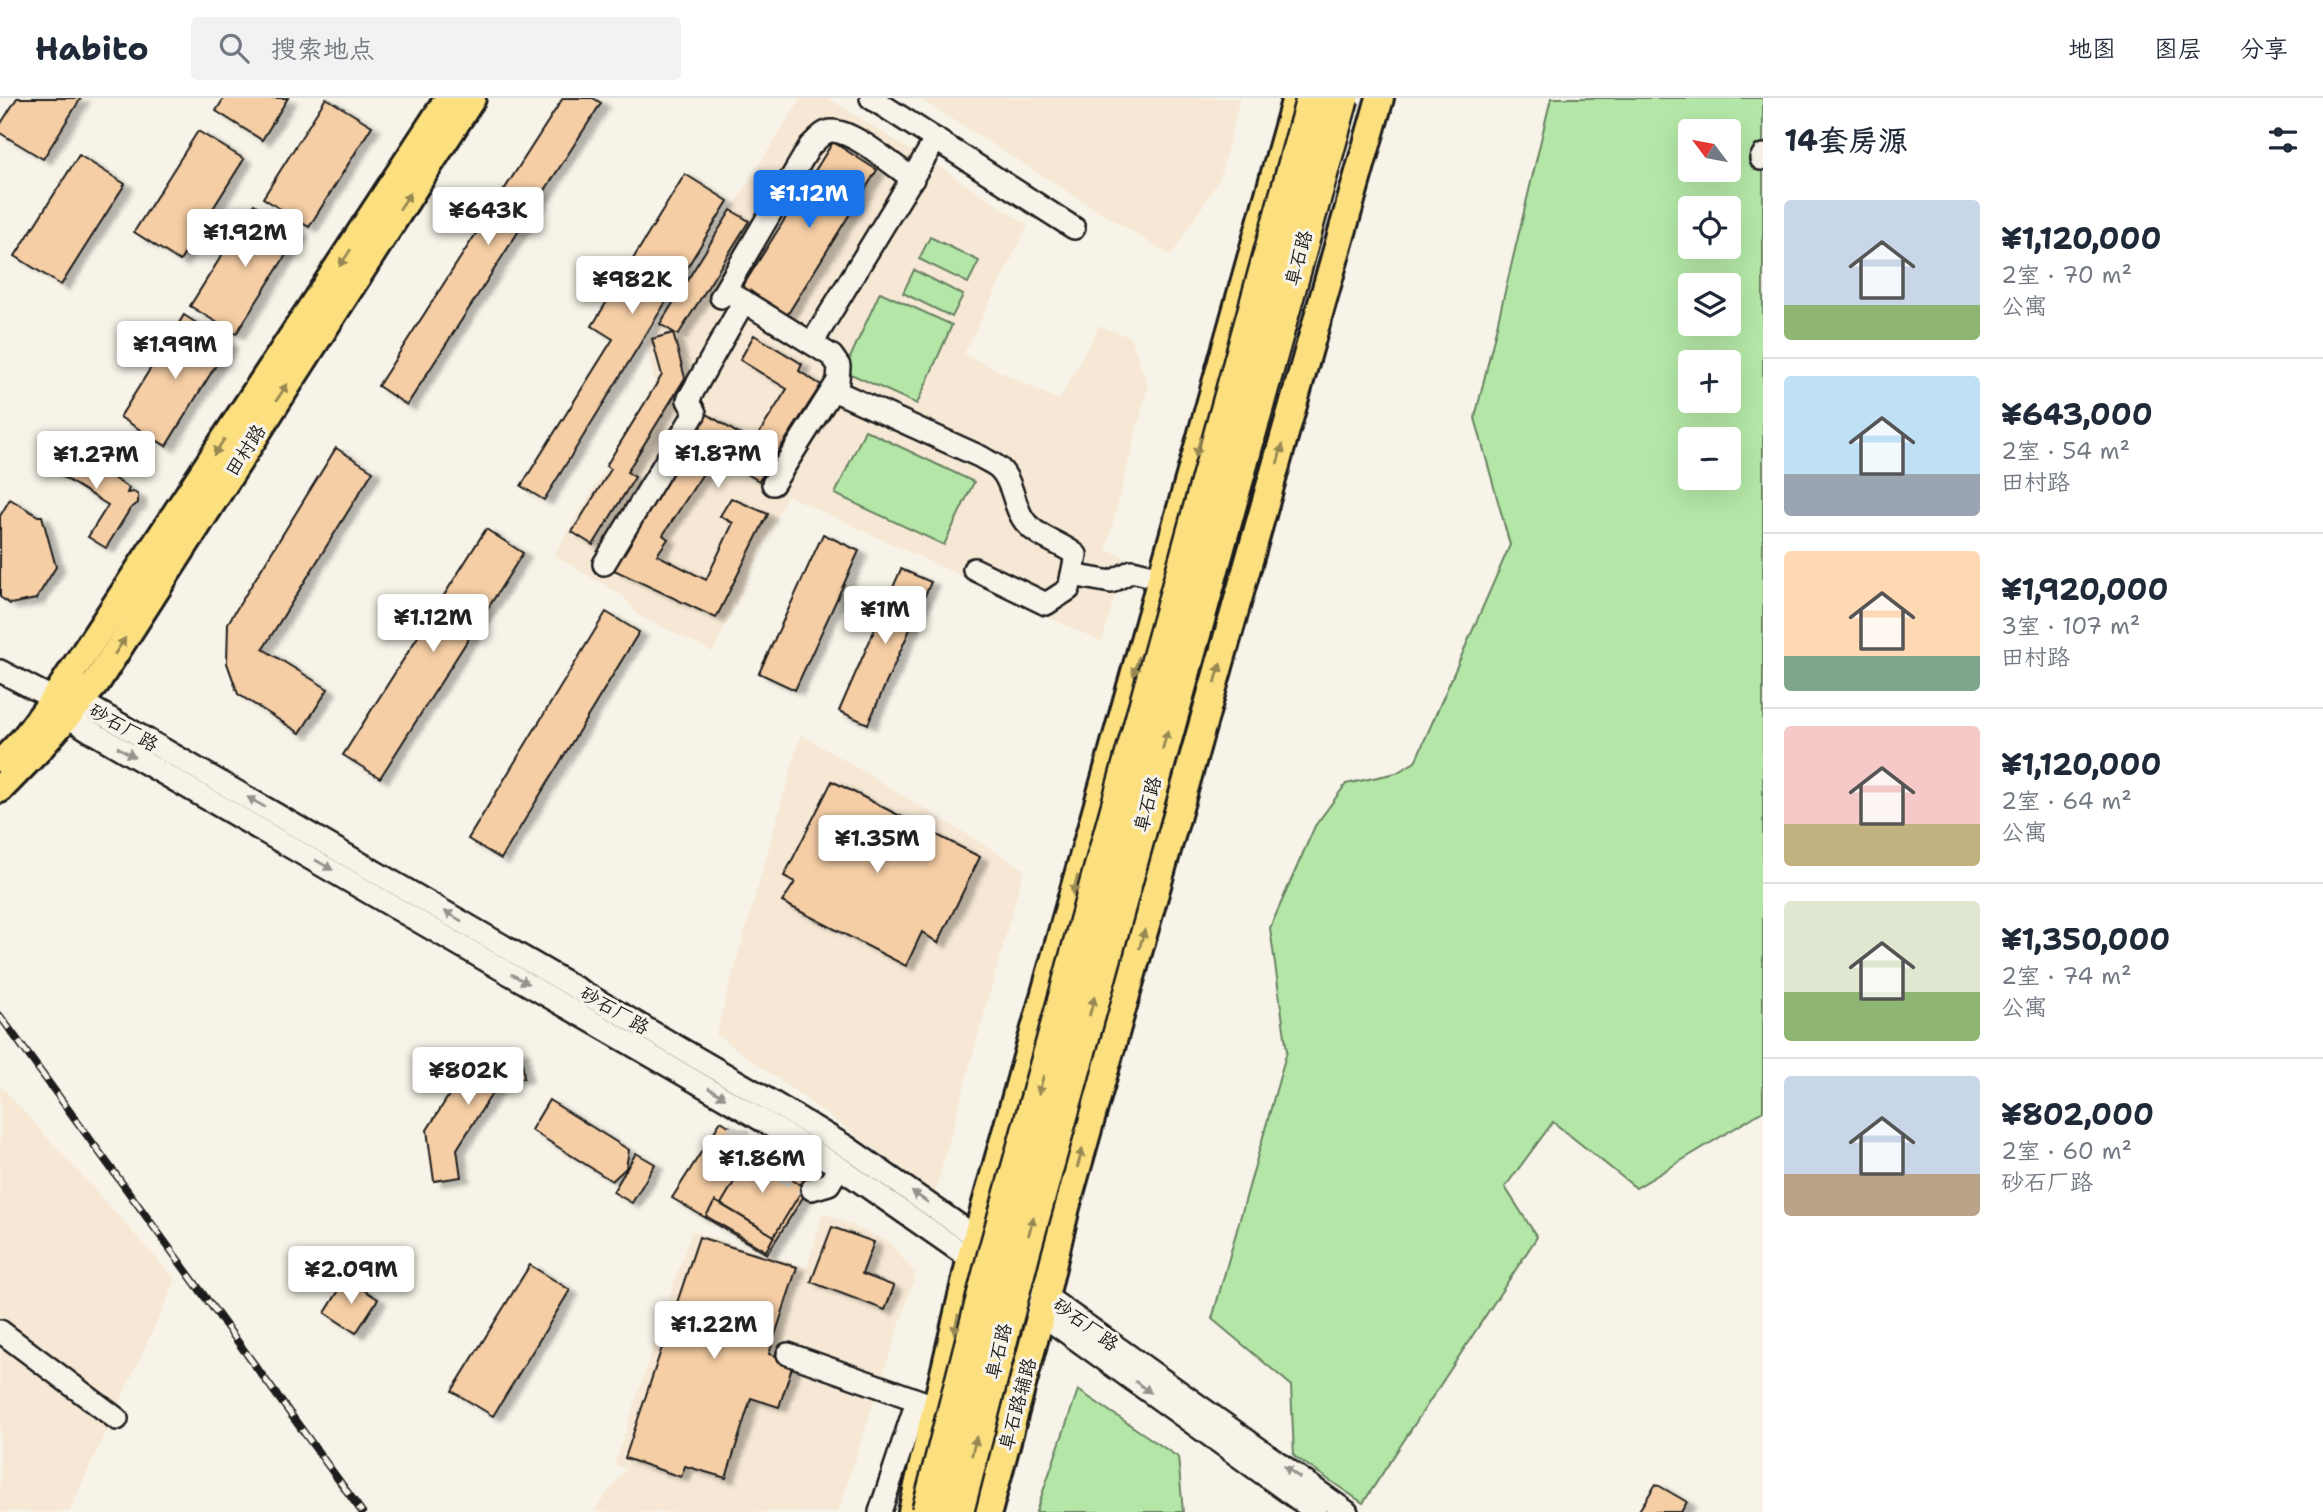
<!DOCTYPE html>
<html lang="zh">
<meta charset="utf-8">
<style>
:root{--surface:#fff;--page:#f2f2f3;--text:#1f2937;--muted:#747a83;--line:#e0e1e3;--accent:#1a73e8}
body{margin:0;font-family:"Shantell Sans","LXGW WenKai TC",sans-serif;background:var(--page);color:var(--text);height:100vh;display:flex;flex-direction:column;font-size:26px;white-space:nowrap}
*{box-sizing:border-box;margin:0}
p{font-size:23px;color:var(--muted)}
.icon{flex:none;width:38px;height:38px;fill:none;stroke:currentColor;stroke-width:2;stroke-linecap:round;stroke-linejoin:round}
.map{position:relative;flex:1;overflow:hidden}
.panel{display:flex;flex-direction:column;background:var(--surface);width:560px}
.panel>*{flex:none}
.needle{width:46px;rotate:302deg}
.fabs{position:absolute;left:1678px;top:21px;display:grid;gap:14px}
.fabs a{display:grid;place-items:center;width:63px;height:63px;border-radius:7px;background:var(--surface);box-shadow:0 7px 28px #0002;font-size:35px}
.price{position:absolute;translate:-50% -60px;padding:0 16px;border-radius:7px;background:#fff;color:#222;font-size:23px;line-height:46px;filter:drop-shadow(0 2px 4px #0008)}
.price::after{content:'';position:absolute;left:50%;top:42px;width:21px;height:16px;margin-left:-10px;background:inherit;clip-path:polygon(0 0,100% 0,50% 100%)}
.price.selected{background:var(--accent);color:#fff}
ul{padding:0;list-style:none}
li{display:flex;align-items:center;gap:21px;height:175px;padding:0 21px}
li+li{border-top:2px solid var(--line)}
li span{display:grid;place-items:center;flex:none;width:196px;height:140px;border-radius:7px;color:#555}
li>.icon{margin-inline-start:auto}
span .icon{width:84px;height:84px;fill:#fffc;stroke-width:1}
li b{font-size:30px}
h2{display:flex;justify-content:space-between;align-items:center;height:84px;padding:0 21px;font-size:30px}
header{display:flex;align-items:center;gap:42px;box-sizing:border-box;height:98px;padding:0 35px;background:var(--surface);border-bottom:2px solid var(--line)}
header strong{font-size:33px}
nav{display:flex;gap:38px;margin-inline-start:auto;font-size:24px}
.search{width:490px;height:63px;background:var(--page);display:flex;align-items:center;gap:18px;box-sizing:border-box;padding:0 24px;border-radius:7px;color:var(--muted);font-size:26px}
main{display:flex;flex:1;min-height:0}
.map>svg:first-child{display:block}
.built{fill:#f6e8d4}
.green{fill:#b4e7a7;stroke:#688262;stroke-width:2;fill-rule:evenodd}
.building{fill:#f5cea5;stroke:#1c1c1c;stroke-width:2;filter:url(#shadow)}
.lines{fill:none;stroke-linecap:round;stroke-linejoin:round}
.minor-tunnel{stroke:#d6d3c9;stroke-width:21;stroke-dasharray:21 10;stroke-linecap:butt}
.minor-casing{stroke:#1c1c1c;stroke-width:26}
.major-casing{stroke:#1c1c1c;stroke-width:32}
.minor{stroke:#f7f3e8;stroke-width:21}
.major{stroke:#fce080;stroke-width:26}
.rail-casing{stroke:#1c1c1c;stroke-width:8}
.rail{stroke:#f7f3e8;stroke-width:5;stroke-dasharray:16;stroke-linecap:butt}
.highway-bridge-casing{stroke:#1c1c1c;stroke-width:37;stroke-linecap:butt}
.highway-bridge{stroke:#fce080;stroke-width:32}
.oneway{fill:#978853}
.oneway2{fill:#94928c}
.labels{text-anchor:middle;stroke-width:6;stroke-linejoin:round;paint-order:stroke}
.street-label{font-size:19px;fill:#1c1c1c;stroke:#f7f3e8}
</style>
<header>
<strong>Habito</strong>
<div class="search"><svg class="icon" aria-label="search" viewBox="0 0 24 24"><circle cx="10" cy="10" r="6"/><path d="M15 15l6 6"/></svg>搜索地点</div>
<nav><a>地图</a><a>图层</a><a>分享</a></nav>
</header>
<main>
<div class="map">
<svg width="1763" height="1414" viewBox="0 0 1763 1414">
<defs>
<filter id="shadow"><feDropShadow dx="8" dy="4.5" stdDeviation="2" flood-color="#0004"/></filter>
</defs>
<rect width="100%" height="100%" fill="#f7f3e8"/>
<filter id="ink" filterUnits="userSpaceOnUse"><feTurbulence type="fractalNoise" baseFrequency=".0143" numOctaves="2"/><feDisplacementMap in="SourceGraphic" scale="14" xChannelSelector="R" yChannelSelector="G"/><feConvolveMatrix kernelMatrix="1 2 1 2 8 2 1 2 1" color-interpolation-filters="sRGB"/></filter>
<g filter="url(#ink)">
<g class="built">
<path d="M 801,0 L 828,0 L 912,53 L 912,66 L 925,74 L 937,67 L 1028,127 L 964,256 L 1059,302 L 1099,228 L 1130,239 L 1148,288 L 1106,452 L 1125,459 L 1102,544 L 787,397 L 713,554 L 638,517 L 623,498 L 554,457 L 655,289 L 647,247 Z"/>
<path d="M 918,0 L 1240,0 L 1220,80 L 1171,158 Z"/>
<path d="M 801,636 L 1024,771 L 935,1095 L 716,936 Z"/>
<path d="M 0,987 L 176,1182 L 69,1414 L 0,1414 Z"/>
<path d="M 823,1115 L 888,1143 L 916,1176 L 838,1414 L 593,1414 L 626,1371 L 615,1366 L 691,1133 L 807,1169 Z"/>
</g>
<g class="green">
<path d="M 1551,0 L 1763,0 L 1763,1013 L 1636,1090 L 1553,1024 L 1505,1089 L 1537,1139 L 1363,1405 L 1294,1358 L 1291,1287 L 1212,1221 L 1287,953 L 1270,830 L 1315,728 L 1346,686 L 1396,675 L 1415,664 L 1510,447 L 1475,320 ZM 1690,33 L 1729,33 L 1729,72 L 1690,72 ZM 1690,110 L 1729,110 L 1729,149 L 1690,149 ZM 1690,187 L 1729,187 L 1729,226 L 1690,226 ZM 1690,264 L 1729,264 L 1729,303 L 1690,303 ZM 1690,341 L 1729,341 L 1729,380 L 1690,380 Z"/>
<path d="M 930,139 L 979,163 L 968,185 L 919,161 Z"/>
<path d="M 914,172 L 963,197 L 952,219 L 903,195 Z"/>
<path d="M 880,194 L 952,227 L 917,306 L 844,273 Z"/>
<path d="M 865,332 L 974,384 L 944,447 L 835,396 Z"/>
<path d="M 1078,1292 L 1178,1359 L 1183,1414 L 1036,1414 Z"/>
</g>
<g class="building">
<path d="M 17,0 L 81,0 L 43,61 L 0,35 L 0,27 Z"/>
<path d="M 224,0 L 288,0 L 262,42 L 216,13 Z"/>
<path d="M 326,0 L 372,28 L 309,129 L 263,100 Z"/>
<path d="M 563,0 L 593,0 L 601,5 L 407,307 L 378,288 Z"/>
<path d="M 198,33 L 244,61 L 180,163 L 134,134 Z"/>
<path d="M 833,44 L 877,72 L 786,219 L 741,191 Z"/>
<path d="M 79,57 L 125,86 L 61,187 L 15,158 Z"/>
<path d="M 685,76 L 728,103 L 544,402 L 521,388 L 613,241 L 592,228 Z"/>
<path d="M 254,106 L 300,135 L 236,236 L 190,208 Z"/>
<path d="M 731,112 L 749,123 L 678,237 L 660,226 Z"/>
<path d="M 184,217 L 229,246 L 166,348 L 120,319 Z"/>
<path d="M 673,235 L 685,280 L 627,374 L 635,379 L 593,447 L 572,434 L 611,371 L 606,368 L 662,277 L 652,241 Z"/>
<path d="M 754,237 L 802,266 L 799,273 L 821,287 L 759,383 L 715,357 L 663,437 L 668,441 L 657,457 L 706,482 L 733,425 L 720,418 L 731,400 L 768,416 L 716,520 L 614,472 L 615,467 L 707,316 L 753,345 L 787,291 L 740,262 Z"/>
<path d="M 59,346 L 129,390 L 127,395 L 134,394 L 138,397 L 138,405 L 130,411 L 106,450 L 88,439 L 108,407 L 45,368 Z"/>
<path d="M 336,350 L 373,373 L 263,551 L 328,591 L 300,635 L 238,596 L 227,565 L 228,525 Z"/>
<path d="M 10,401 L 38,418 L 42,418 L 56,469 L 36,501 L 10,506 L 0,499 L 0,418 Z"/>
<path d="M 486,431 L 523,455 L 380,680 L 343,657 Z"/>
<path d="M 823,436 L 859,453 L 795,592 L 759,575 Z"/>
<path d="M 901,471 L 931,484 L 868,626 L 839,613 Z"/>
<path d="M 606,514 L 639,534 L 501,761 L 468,741 Z"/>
<path d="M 832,683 L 980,759 L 938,845 L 922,834 L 906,868 L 782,804 L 795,784 L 784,778 Z"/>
<path d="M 521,951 L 524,980 L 500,983 L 457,1051 L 461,1079 L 434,1083 L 427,1032 L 475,956 Z"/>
<path d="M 549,1002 L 629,1052 L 626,1070 L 612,1083 L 531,1032 Z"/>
<path d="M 721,1023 L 814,1082 L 767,1156 L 672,1100 Z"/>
<path d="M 636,1055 L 655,1066 L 632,1105 L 613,1094 Z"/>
<path d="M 750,1057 L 804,1089 L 774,1138 L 721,1106 Z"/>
<path d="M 715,1103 L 774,1138 L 766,1153 L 706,1118 Z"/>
<path d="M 832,1129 L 874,1144 L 862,1176 L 894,1188 L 885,1212 L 811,1184 Z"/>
<path d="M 699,1139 L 797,1169 L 769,1256 L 794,1263 L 779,1309 L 751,1300 L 726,1380 L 685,1368 L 681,1379 L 625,1360 Z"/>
<path d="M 530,1167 L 570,1192 L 493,1318 L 452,1293 Z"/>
<path d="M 346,1181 L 378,1201 L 356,1235 L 325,1215 Z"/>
<path d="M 1656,1386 L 1687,1404 L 1681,1414 L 1638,1414 Z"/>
</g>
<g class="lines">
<path class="minor-tunnel" d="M 739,1030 L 736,1046 L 812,1091"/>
<g class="minor-casing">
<g id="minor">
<path d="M 871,0 L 1074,130"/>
<path d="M 1761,61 L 1763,57"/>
<path d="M 732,196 L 832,258 L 839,268 L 838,283 L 773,386"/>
<path d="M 721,199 L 810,48 C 817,42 823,33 832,33 C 854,33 894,68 913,81"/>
<path d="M 812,245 L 936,41"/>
<path d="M 833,292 L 981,359 C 987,363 995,366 1000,371 C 1014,385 1013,410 1026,425 C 1040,441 1060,444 1076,457 L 1069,491 L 1046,506 L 974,471"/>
<path d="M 604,466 L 695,315 L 688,302 L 744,203"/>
<path d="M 1072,477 L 1111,484 L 1132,473 L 1161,480"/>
<path d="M 0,573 L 54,601 L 68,619 L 90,633 L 743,1011 L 836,1067 L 981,1168"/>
<path d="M 67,602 L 80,603 L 747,989 L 847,1049 L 986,1146"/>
<path d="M 812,1091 L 829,1086 L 839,1069"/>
<path d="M 1010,1167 L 1044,1197 L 1347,1414"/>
<path d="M 1006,1188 L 1041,1216 L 1316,1414"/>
<path d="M 0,1233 L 117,1321"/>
<path d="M 788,1256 L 937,1309"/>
<path d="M 880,1414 L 917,1303"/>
</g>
</g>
<g class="major-casing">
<g id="major">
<path d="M 4,662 L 24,641 L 54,601 L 449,0"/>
<path d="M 0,691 L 37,653 L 96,585 L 472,0"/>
<path d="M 912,1414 L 971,1159 L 1296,0"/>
<path d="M 988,1414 L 1041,1216 L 1066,1109 L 1380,0"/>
</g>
</g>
<use href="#minor" class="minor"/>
<use href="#major" class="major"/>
<g class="rail-casing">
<path id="rail" d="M 0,918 L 362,1414"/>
</g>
<use href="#rail" class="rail"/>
<g class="highway-bridge-casing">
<g id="highway-bridge">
<path d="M 928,1414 L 995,1153 L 1313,0"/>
<path d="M 957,1414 L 1023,1156 L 1342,0"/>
</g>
</g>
<use href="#highway-bridge" class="highway-bridge"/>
</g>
<defs><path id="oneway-solid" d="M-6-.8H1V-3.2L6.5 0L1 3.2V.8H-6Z" transform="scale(1.75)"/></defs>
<g class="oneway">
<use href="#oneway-solid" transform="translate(405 103) rotate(-57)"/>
<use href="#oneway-solid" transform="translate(345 160) rotate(124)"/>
<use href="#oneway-solid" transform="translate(282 294) rotate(-57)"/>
<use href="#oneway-solid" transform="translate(219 349) rotate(123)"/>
<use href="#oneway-solid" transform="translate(1198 349) rotate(106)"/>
<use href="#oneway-solid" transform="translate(1280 356) rotate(-74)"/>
<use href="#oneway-solid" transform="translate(120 548) rotate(-57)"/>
<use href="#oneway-solid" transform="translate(1136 568) rotate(106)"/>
<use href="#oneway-solid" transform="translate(1218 575) rotate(-74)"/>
<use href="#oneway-solid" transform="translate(1165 642) rotate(-75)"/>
<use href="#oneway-solid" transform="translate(1075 787) rotate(106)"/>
<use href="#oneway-solid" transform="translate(1142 841) rotate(-74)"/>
<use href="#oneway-solid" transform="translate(1092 908) rotate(-75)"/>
<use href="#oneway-solid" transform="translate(1041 987) rotate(105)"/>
<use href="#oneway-solid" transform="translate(1080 1060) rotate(-74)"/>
<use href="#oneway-solid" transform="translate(1031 1128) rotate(-75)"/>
<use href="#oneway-solid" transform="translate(956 1226) rotate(103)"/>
<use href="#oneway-solid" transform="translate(974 1348) rotate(-76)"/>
</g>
<g class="oneway2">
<use href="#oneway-solid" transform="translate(126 654) rotate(30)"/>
<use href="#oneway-solid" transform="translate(256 704) rotate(-150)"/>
<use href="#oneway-solid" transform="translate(324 767) rotate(30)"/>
<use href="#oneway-solid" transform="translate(453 818) rotate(-150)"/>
<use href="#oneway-solid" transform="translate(520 881) rotate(30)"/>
<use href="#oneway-solid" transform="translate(717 995) rotate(30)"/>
<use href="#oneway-solid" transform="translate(920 1099) rotate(-146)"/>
<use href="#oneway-solid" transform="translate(1143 1289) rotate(36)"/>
<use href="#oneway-solid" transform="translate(1292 1374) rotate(-144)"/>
</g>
</g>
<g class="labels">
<g class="street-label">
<text transform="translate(1298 160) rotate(-75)" y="7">阜石路</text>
<text transform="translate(245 352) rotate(-57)" y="7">田村路</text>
<text transform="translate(124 629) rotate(30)" y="7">砂石厂路</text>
<text transform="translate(1147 706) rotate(-75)" y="7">阜石路</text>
<text transform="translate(615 912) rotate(30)" y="7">砂石厂路</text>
<text transform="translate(1086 1226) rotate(36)" y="7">砂石厂路</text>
<text transform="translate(998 1253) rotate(-76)" y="7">阜石路</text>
<text transform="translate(1017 1306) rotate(-75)" y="7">阜石路辅路</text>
</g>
</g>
</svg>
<div class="fabs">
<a><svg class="needle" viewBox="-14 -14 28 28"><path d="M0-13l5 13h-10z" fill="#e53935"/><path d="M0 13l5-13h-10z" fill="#747a83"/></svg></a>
<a><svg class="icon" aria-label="locate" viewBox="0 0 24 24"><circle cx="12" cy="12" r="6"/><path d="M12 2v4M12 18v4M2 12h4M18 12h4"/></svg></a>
<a><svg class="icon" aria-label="layers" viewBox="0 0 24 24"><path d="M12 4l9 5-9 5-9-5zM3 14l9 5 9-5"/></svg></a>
<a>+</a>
<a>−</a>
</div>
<b class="price selected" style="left:809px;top:132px">¥1.12M</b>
<b class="price" style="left:488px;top:149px">¥643K</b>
<b class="price" style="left:245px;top:171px">¥1.92M</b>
<b class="price" style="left:632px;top:218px">¥982K</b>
<b class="price" style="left:175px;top:283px">¥1.99M</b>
<b class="price" style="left:718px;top:392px">¥1.87M</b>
<b class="price" style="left:96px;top:393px">¥1.27M</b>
<b class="price" style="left:885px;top:548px">¥1M</b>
<b class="price" style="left:433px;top:556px">¥1.12M</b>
<b class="price" style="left:877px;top:777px">¥1.35M</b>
<b class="price" style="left:468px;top:1009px">¥802K</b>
<b class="price" style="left:762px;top:1097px">¥1.86M</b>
<b class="price" style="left:351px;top:1208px">¥2.09M</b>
<b class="price" style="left:714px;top:1263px">¥1.22M</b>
</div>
<section class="panel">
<h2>14套房源<svg class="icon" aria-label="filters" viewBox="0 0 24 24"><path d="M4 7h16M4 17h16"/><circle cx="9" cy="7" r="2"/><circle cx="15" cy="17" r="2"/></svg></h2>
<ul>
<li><span style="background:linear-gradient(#c9d6e8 75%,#8fb573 0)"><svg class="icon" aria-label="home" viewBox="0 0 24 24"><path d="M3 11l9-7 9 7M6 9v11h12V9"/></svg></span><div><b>¥1,120,000</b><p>2室 · 70 m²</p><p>公寓</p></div></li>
<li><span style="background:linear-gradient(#bfe0f5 70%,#9aa5b1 0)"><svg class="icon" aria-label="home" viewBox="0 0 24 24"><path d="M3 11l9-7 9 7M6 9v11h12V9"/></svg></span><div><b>¥643,000</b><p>2室 · 54 m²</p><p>田村路</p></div></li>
<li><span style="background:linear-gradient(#ffd9b3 75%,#7fa58c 0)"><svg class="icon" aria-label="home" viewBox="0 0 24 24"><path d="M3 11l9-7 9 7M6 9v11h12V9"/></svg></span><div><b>¥1,920,000</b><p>3室 · 107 m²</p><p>田村路</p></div></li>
<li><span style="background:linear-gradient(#f6c9c9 70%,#c2b280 0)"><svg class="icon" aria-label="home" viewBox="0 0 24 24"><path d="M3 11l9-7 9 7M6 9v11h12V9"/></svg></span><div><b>¥1,120,000</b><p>2室 · 64 m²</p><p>公寓</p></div></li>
<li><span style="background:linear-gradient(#dfe7d0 65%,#8fb573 0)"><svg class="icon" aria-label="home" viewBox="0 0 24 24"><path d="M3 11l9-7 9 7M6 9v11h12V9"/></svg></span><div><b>¥1,350,000</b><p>2室 · 74 m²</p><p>公寓</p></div></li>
<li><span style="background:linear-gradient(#c9d6e8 70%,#b9a48a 0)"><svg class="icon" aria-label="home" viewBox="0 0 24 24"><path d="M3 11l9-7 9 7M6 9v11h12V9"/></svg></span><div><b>¥802,000</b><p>2室 · 60 m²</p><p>砂石厂路</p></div></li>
</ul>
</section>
</main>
